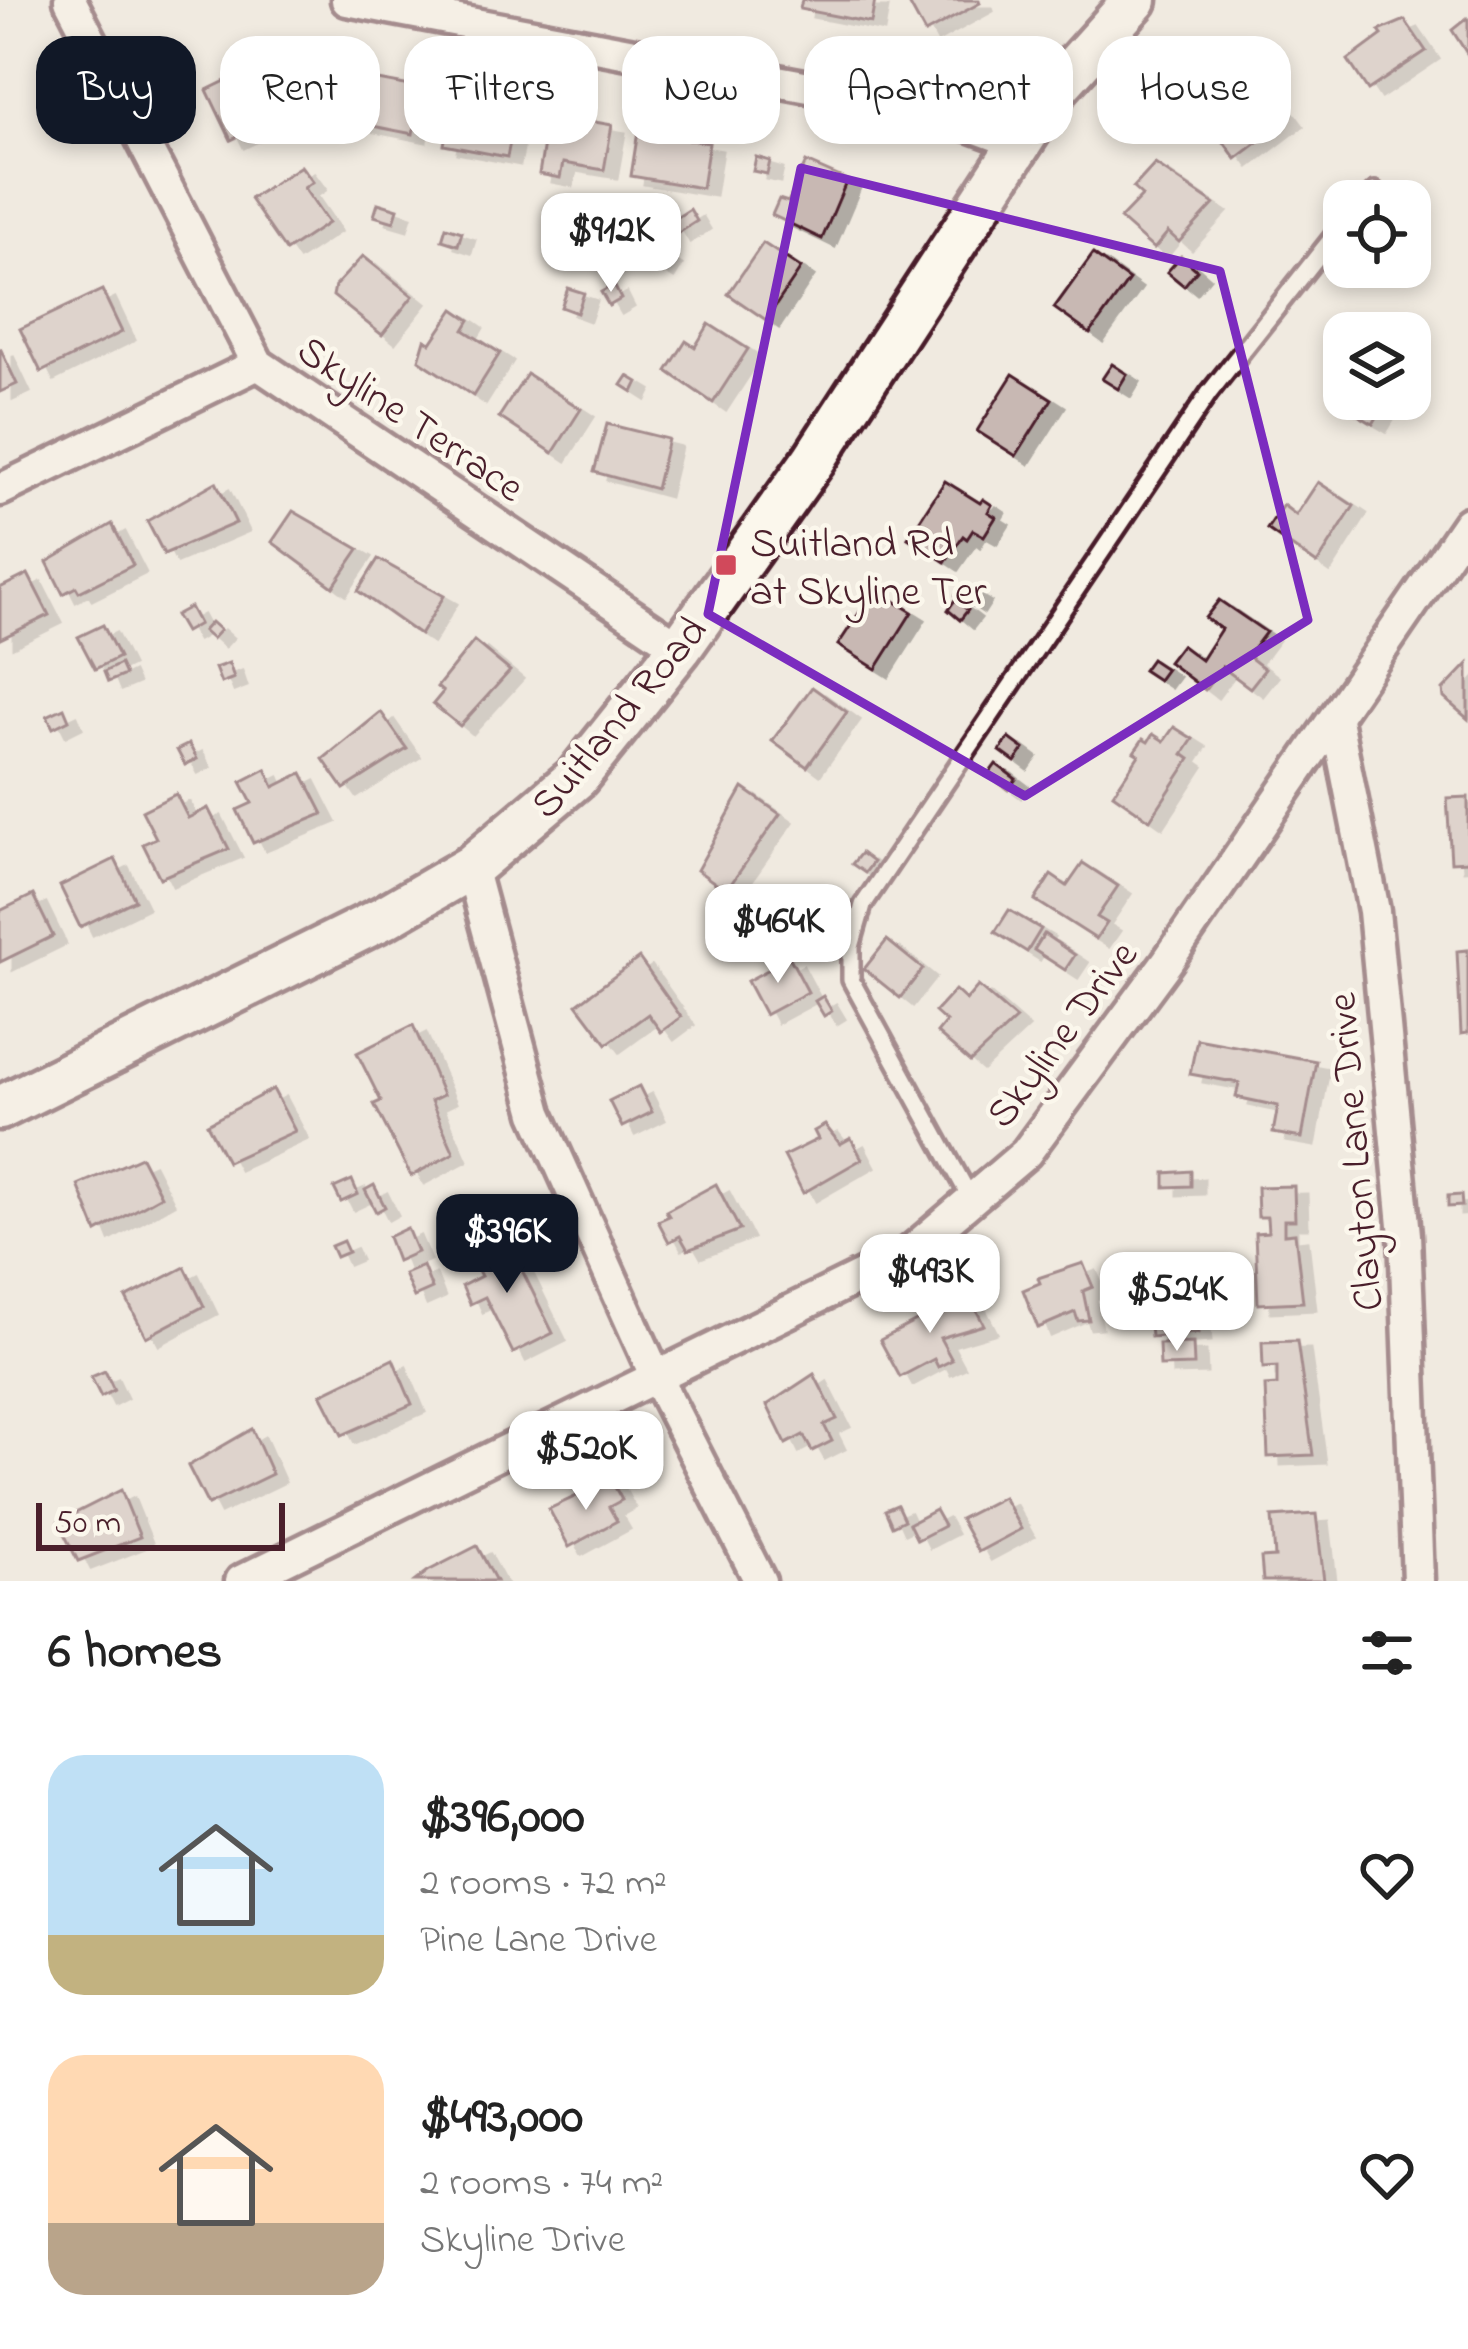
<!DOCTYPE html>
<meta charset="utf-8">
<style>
:root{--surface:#fff;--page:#f6f6f6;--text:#222;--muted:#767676;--accent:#111827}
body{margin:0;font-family:"Indie Flower",sans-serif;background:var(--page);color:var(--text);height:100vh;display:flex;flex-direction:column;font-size:45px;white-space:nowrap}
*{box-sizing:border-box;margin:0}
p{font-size:39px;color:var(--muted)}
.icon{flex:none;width:66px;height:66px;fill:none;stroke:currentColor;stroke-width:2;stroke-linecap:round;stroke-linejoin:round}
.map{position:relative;height:1581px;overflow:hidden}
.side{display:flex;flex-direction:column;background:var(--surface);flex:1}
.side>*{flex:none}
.top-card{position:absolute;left:36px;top:36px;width:1398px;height:108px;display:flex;gap:24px}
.tools{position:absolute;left:1323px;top:180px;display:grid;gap:24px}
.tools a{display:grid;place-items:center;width:108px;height:108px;border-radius:24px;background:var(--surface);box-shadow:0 6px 18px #0003;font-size:60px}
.scale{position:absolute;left:36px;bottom:30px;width:249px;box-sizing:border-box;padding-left:12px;border:6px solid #4a1f2b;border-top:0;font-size:33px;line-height:42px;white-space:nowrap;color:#4a1f2b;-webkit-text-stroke:9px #fbf7ec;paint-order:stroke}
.price{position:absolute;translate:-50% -102px;padding:0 27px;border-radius:24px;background:#fff;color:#222;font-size:39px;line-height:78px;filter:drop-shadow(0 3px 6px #0008)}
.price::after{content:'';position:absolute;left:50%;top:72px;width:36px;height:27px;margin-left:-18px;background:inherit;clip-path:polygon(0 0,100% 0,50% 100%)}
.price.current{background:var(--accent);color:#fff}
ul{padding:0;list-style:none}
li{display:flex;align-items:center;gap:36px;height:300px;padding:0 48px}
li span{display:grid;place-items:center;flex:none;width:336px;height:240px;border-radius:36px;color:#555}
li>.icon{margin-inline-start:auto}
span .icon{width:144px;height:144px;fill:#fffc;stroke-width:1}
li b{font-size:51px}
h2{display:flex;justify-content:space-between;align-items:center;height:144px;padding:0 48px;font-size:51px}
.pill{padding:0 42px;border-radius:36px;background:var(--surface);box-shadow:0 6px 18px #0003;font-size:42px;line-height:108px}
.pill.current{background:var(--accent);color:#fff}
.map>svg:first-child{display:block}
.building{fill:#c8b8b3;stroke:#4a1f2b;stroke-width:3;filter:url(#shadow)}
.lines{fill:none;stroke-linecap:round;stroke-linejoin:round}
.service-casing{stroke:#4a1f2b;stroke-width:24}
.minor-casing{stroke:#4a1f2b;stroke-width:39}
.secondary-casing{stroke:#4a1f2b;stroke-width:51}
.service{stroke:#fbf7ec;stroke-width:15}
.minor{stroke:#fbf7ec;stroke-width:30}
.secondary{stroke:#fbf7ec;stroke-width:42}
.marked{fill:none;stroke:#7b2cbf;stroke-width:9;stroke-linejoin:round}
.poi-dot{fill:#d1495b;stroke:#fbf7ec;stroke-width:4.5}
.labels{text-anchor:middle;stroke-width:9;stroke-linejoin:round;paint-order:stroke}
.street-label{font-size:42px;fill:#4a1f2b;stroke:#fbf7ec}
.poi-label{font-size:42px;fill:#4a1f2b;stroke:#fbf7ec;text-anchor:start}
</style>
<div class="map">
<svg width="1468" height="1581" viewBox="0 0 1468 1581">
<defs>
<filter id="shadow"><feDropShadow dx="13" dy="8" stdDeviation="0" flood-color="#0004"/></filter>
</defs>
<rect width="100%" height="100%" fill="#f0eae0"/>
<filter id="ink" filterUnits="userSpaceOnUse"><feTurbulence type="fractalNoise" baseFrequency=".00833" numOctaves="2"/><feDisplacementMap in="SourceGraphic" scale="24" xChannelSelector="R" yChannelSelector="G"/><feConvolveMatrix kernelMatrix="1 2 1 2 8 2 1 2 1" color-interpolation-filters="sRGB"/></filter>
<g filter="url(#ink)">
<g class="building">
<path d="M 802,0 L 875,0 L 871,23 L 800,9 Z"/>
<path d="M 907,0 L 979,0 L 980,3 L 925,33 Z"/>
<path d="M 1467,18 L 1468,19 L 1468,55 L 1452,30 Z"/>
<path d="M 1405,20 L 1426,51 L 1368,90 L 1348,60 L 1382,35 L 1379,31 Z"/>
<path d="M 250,69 L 274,119 L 231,140 L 207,90 Z"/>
<path d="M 351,75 L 421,88 L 413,134 L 342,120 Z"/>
<path d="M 1263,82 L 1290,118 L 1236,159 L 1210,123 Z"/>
<path d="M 453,95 L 517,107 L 507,157 L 444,145 Z"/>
<path d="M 304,96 L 313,112 L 296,120 L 288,104 Z"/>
<path d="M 549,114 L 612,125 L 604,170 L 563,163 L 560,178 L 539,174 Z"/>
<path d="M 638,131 L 709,143 L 702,188 L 631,176 Z"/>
<path d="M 756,157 L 770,161 L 767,174 L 753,171 Z"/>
<path d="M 806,162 L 847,180 L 822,239 L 772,215 L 779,199 L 788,202 Z"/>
<path d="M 1155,164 L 1214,204 L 1179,242 L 1168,232 L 1154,249 L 1120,219 L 1142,196 L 1133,188 Z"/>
<path d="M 301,166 L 313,182 L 304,188 L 328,223 L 286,251 L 250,199 Z"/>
<path d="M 378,203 L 398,209 L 394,222 L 374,216 Z"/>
<path d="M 690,209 L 697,221 L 677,234 L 670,222 Z"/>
<path d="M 446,227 L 462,232 L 458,245 L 442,240 Z"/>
<path d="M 763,243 L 801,268 L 766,320 L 728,294 Z"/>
<path d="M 658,250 L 669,257 L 661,270 L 650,263 Z"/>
<path d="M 1093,254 L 1129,280 L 1090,334 L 1054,308 Z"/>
<path d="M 363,256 L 413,296 L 382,335 L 333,296 L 335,286 Z"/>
<path d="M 1181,256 L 1197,270 L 1184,286 L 1167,272 Z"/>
<path d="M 614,285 L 621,299 L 609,306 L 601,292 Z"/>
<path d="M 568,288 L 584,293 L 577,313 L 561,307 Z"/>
<path d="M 102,290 L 122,332 L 41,372 L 20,329 Z"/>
<path d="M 454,309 L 470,320 L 464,330 L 500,353 L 473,396 L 419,360 L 425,340 L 431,343 Z"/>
<path d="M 1372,318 L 1397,333 L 1363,333 Z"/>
<path d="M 709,324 L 748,349 L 713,403 L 667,371 L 686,341 L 695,347 Z"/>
<path d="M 0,348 L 17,384 L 0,392 Z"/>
<path d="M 1112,364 L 1127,374 L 1118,389 L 1102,379 Z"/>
<path d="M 527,374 L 581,409 L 553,453 L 499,417 Z"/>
<path d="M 1013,374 L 1052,399 L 1016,456 L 977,431 Z"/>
<path d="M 628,376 L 638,382 L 633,392 L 622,385 Z"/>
<path d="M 1344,382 L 1344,399 L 1388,399 L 1373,424 L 1333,400 Z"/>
<path d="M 607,424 L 668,439 L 656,489 L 594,472 Z"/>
<path d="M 945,481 L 980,503 L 983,499 L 992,505 L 988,512 L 996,517 L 984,536 L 973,530 L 967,539 L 963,536 L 945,562 L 908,538 Z"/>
<path d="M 216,482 L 236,523 L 164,554 L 147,521 Z"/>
<path d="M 1318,482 L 1354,506 L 1317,564 L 1267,529 L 1283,505 L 1296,515 Z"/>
<path d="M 293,511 L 359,549 L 333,587 L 272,542 Z"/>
<path d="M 112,524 L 133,565 L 79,592 L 76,587 L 63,594 L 47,562 Z"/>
<path d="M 378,559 L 444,596 L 420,635 L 358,591 Z"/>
<path d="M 28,574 L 49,615 L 0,639 L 0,588 Z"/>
<path d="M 963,585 L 978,594 L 971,605 L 956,595 Z"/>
<path d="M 875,589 L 912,612 L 876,669 L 838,645 Z"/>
<path d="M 955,600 L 968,610 L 960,620 L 948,610 Z"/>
<path d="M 1219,600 L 1266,632 L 1248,656 L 1265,669 L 1250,688 L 1222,667 L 1205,690 L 1168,662 L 1181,645 L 1201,660 L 1221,629 L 1205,618 Z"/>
<path d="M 190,607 L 199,624 L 185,632 L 175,615 Z"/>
<path d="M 211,622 L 220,630 L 212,639 L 203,631 Z"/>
<path d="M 103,625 L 119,657 L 95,669 L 78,637 Z"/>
<path d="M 474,641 L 510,671 L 460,726 L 433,704 L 443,692 L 437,687 Z"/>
<path d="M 1151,659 L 1166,669 L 1158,680 L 1143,670 Z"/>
<path d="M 229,663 L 234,678 L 221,683 L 215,668 Z"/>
<path d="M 120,664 L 125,675 L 108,682 L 104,672 Z"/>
<path d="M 1468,664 L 1468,719 L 1444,698 L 1443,690 Z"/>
<path d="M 812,687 L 847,712 L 807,767 L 772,741 Z"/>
<path d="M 64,708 L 69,720 L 53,728 L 47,716 Z"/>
<path d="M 381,712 L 407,749 L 344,789 L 323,759 Z"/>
<path d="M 1174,727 L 1193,739 L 1183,754 L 1190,759 L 1150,820 L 1113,794 L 1139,755 L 1134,752 L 1143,739 L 1148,742 L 1153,734 L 1164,741 Z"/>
<path d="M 1009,738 L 1024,749 L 1015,762 L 1000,751 Z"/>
<path d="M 189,744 L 197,759 L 185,765 L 177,750 Z"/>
<path d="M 996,764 L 1016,779 L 1008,790 L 988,775 Z"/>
<path d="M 266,769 L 274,787 L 302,773 L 323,814 L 253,843 L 237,810 L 252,803 L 241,782 Z"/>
<path d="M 743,788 L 780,814 L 726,891 L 697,870 Z"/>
<path d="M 176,794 L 188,818 L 208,808 L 229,849 L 160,878 L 143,844 L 156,838 L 142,811 Z"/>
<path d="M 1468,797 L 1468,861 L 1451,862 L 1447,798 Z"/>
<path d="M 861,853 L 873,862 L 865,873 L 852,864 Z"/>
<path d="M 115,859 L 135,900 L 80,927 L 60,886 Z"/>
<path d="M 1083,863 L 1118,886 L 1097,917 L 1107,923 L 1096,939 L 1035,900 L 1051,875 L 1067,886 Z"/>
<path d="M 33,895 L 53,936 L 0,962 L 0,911 Z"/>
<path d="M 1009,910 L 1041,929 L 1027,952 L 995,932 Z"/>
<path d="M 1044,934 L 1075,955 L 1065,970 L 1034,950 Z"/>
<path d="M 887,940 L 923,969 L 900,998 L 864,969 Z"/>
<path d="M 1468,950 L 1468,1033 L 1461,1034 L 1457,951 Z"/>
<path d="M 639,958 L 681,1017 L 661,1032 L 648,1014 L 607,1044 L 577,1004 Z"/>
<path d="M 790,958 L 808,992 L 765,1015 L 747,981 Z"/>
<path d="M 978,986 L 1016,1019 L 970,1062 L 937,1033 L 946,1022 L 935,1012 L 955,990 L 966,1000 Z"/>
<path d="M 823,996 L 832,1011 L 824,1016 L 815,1001 Z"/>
<path d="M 413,1025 L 443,1095 L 431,1101 L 454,1153 L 411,1176 L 374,1104 L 381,1101 L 357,1053 Z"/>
<path d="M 1197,1039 L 1316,1061 L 1302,1138 L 1273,1133 L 1278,1106 L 1236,1097 L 1239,1083 L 1190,1074 Z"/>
<path d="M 639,1086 L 652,1112 L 622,1127 L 609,1101 Z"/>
<path d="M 273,1089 L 295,1131 L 227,1162 L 207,1124 Z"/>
<path d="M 825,1125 L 840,1144 L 851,1138 L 862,1159 L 803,1193 L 784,1156 L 818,1139 L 814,1131 Z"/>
<path d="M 141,1157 L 161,1196 L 97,1232 L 78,1185 Z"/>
<path d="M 1191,1171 L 1191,1186 L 1165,1187 L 1165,1173 Z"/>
<path d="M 352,1180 L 358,1194 L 341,1202 L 334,1188 Z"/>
<path d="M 716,1184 L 740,1230 L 688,1250 L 680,1236 L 669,1242 L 658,1221 L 669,1216 L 666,1211 Z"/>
<path d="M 374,1185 L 385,1207 L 376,1212 L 365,1190 Z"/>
<path d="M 1294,1186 L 1295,1220 L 1284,1220 L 1284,1234 L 1295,1233 L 1303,1302 L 1258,1304 L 1255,1233 L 1268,1232 L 1267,1217 L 1258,1217 L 1257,1187 Z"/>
<path d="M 1461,1195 L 1462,1206 L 1448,1207 L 1448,1196 Z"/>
<path d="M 407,1228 L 417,1252 L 397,1261 L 388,1237 Z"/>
<path d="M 497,1237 L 511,1265 L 518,1262 L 553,1333 L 513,1353 L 485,1297 L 470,1304 L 462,1286 L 481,1276 L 468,1251 Z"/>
<path d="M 343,1241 L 348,1252 L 336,1257 L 331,1246 Z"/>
<path d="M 1167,1258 L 1168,1269 L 1150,1272 L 1148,1260 Z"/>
<path d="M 1083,1263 L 1093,1287 L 1083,1291 L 1089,1320 L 1078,1321 L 1075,1312 L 1038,1328 L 1023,1290 L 1040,1283 L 1038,1278 Z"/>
<path d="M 423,1266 L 432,1289 L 414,1297 L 404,1274 Z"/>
<path d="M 185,1267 L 204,1306 L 146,1337 L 126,1298 Z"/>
<path d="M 1193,1285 L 1198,1333 L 1151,1337 L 1147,1289 Z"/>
<path d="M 968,1294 L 984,1325 L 940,1338 L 952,1360 L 938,1367 L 934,1359 L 900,1377 L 880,1340 Z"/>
<path d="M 1297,1341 L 1313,1455 L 1268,1457 L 1265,1386 L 1277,1385 L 1277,1367 L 1263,1368 L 1262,1342 Z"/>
<path d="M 1193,1343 L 1194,1365 L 1160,1366 L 1159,1344 Z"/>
<path d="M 393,1359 L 412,1404 L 342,1435 L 321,1394 Z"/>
<path d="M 105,1371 L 114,1390 L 101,1397 L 91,1377 Z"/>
<path d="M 814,1374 L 837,1419 L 824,1425 L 832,1441 L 812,1451 L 803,1435 L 786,1444 L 767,1405 Z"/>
<path d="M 252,1429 L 272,1474 L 208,1505 L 188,1466 Z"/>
<path d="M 611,1480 L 622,1500 L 609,1507 L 617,1521 L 569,1547 L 549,1509 Z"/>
<path d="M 121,1490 L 140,1537 L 78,1561 L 58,1522 Z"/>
<path d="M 1003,1497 L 1021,1529 L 978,1552 L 960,1519 Z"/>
<path d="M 897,1505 L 904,1520 L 892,1526 L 885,1510 Z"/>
<path d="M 935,1510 L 944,1526 L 917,1540 L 909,1524 Z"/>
<path d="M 1316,1514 L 1324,1581 L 1263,1581 L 1261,1558 L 1275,1557 L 1272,1517 Z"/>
<path d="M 477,1546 L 496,1581 L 415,1581 L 428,1571 Z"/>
</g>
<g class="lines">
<g class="service-casing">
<g id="service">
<path d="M 1365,201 L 1375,191"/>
<path d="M 971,1199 L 851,980 L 851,947 L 863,905 L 1209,393 L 1344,223"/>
</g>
</g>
<g class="minor-casing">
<g id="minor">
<path d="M 70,0 L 258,364 L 680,648"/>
<path d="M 347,0 L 926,109 L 1020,144"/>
<path d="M 0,490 L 258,364"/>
<path d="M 1336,720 L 1374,911 L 1405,1235 L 1418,1581"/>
<path d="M 471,867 L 537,1113 L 656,1377 L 760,1581"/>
<path d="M 241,1581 L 910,1252 L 1026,1153 L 1167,962 L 1468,523"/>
</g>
</g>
<g class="secondary-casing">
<path id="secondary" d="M 0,1108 L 385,917 L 471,867 L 577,777 L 680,648 L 813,461 L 1056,88 L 1135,0"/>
</g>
<use href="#service" class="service"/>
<use href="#minor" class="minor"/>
<use href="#secondary" class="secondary"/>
</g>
</g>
<path d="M0 0H1468V1581H0ZM 801,168 L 1220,271 L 1308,620 L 1025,796 L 708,614 Z" fill="#f0eae0" fill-opacity=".55" fill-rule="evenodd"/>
<path class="marked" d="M 801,168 L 1220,271 L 1308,620 L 1025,796 L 708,614 Z"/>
<rect class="poi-dot" x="714" y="553" width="24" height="24" rx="6"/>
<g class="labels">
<g class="street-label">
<text transform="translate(412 417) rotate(34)" y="15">Skyline Terrace</text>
<text transform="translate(617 716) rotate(-50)" y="15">Suitland Road</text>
<text transform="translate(1060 1033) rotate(-53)" y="15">Skyline Drive</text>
<text transform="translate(1353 1152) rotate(-95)" y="15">Clayton Lane Drive</text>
</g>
<g class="poi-label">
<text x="750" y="556">Suitland Rd<tspan x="750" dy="48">at Skyline Ter</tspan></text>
</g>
</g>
</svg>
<div class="tools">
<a><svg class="icon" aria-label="locate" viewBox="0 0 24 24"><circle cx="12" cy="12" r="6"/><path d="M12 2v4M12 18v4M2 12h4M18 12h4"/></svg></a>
<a><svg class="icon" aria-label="layers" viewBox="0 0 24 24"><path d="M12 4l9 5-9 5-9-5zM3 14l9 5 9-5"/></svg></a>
</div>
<div class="scale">50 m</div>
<b class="price" style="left:611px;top:295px">$912K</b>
<b class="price" style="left:778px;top:986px">$464K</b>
<b class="price current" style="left:507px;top:1296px">$396K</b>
<b class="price" style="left:930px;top:1336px">$493K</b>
<b class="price" style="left:1177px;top:1354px">$524K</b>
<b class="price" style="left:586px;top:1513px">$520K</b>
<div class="top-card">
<a class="pill current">Buy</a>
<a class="pill">Rent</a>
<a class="pill">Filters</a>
<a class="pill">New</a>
<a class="pill">Apartment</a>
<a class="pill">House</a>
</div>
</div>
<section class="side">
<h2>6 homes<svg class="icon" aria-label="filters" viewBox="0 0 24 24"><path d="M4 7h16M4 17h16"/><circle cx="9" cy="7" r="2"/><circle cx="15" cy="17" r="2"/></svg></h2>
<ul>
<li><span style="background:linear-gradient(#bfe0f5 75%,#c2b280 0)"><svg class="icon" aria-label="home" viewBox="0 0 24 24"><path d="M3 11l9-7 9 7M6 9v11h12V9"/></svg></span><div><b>$396,000</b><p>2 rooms · 72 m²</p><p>Pine Lane Drive</p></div><svg class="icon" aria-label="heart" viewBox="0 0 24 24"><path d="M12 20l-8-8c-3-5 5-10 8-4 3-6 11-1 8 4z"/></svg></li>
<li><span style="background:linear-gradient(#ffd9b3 70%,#b9a48a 0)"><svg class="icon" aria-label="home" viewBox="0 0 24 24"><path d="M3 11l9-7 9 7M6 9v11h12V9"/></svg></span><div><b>$493,000</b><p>2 rooms · 74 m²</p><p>Skyline Drive</p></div><svg class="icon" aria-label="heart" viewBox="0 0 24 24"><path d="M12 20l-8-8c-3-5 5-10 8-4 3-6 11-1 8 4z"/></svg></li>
</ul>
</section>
